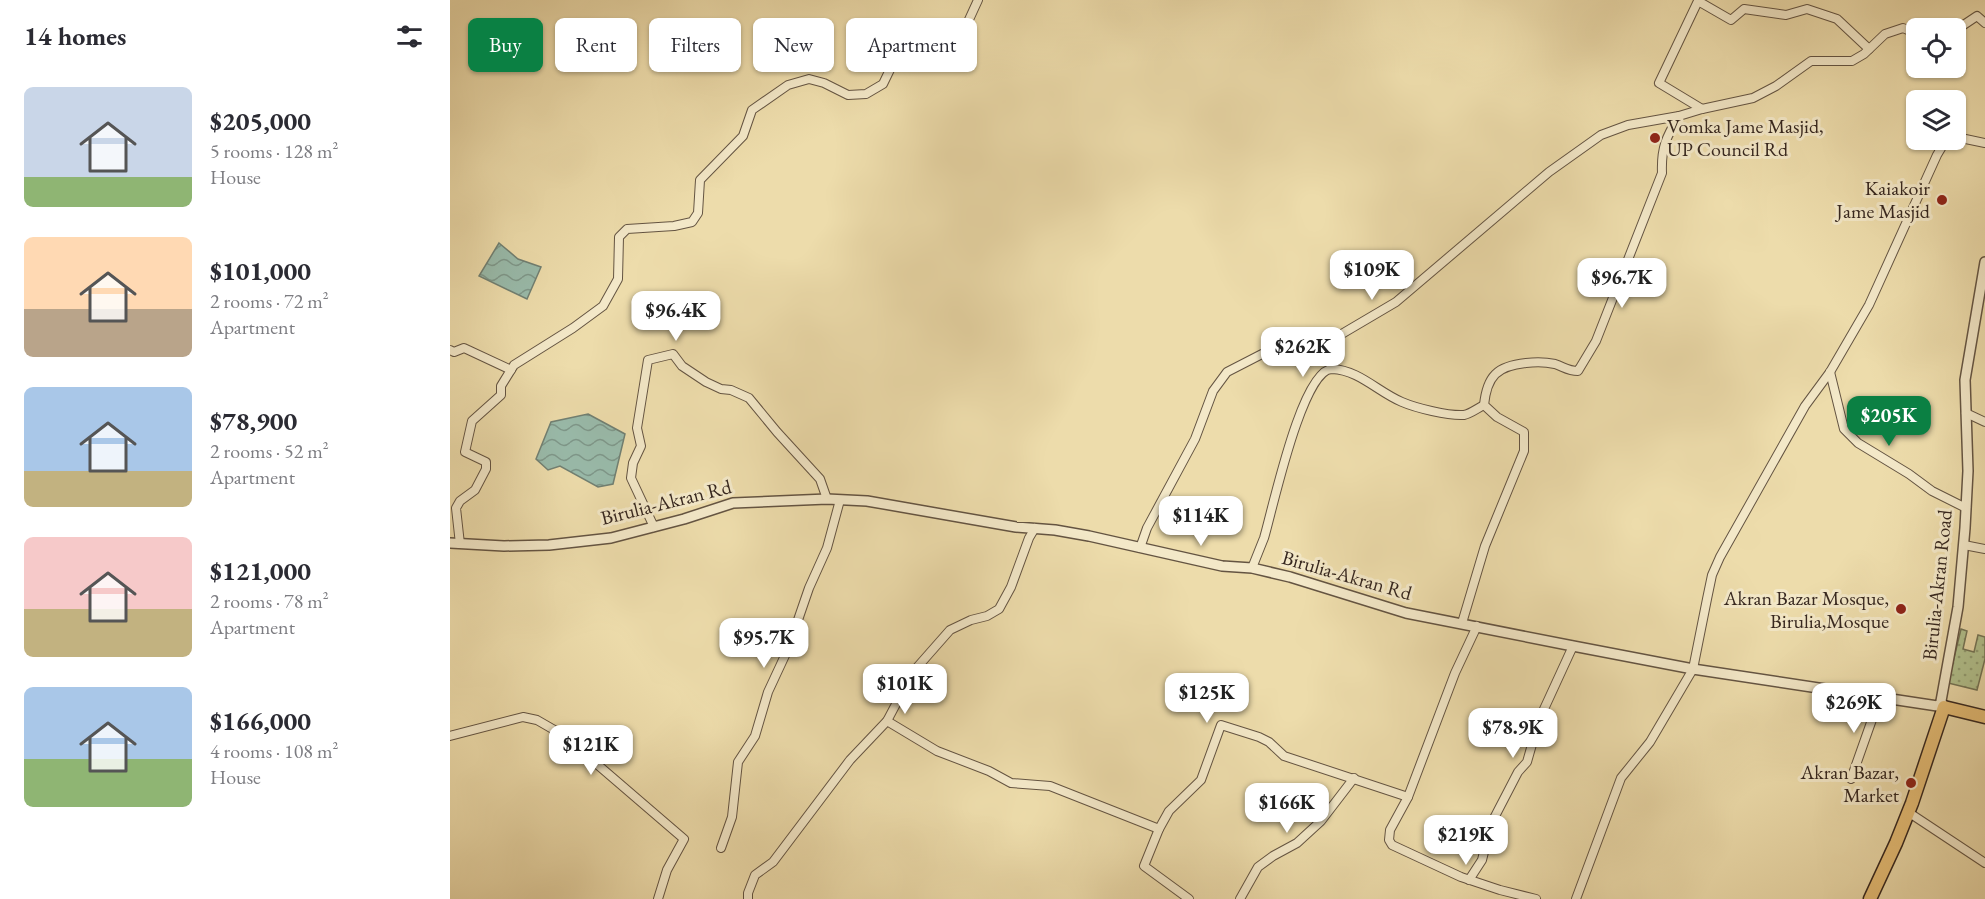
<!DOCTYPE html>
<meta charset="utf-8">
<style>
:root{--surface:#fff;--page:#f2f2f3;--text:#2b2b33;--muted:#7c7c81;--accent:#0b8043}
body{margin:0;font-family:"EB Garamond",serif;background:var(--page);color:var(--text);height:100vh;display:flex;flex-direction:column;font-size:22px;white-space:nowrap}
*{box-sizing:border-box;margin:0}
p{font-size:20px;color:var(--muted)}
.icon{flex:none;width:33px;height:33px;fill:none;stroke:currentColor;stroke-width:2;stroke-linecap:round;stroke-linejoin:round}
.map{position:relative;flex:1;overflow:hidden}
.details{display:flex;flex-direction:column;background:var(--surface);width:450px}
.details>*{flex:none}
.banner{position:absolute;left:18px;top:18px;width:570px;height:54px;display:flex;gap:12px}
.fabs{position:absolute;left:1456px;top:18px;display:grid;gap:12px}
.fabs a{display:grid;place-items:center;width:60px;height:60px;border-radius:9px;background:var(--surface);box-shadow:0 2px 4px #0004;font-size:30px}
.price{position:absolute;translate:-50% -51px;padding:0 14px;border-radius:12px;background:#fff;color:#222;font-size:20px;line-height:39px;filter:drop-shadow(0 2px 3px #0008)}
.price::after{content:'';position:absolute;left:50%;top:36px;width:18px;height:14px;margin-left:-9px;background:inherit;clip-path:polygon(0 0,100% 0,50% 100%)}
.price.active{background:var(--accent);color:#fff}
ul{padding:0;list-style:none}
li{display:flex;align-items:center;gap:18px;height:150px;padding:0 24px}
li span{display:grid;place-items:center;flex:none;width:168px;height:120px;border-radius:9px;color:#555}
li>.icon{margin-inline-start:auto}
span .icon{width:72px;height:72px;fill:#fffc;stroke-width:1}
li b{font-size:26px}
h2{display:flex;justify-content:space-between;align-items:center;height:72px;padding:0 24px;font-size:26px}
.tag{padding:0 21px;border-radius:9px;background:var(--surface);box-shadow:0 2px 4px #0004;font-size:21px;line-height:54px}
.tag.active{background:var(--accent);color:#fff}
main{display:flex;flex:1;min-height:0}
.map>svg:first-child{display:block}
.park{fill:url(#park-dots);stroke:#747456;stroke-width:1.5}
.water{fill:url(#water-waves);stroke:#718073;stroke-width:1.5}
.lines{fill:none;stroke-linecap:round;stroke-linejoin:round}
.minor-casing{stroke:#645442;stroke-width:10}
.tertiary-casing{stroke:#645442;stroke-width:12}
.trunk-casing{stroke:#36271f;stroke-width:15}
.minor{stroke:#f3e8c8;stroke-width:8}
.tertiary{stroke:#f3e8c8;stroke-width:9}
.trunk{stroke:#e6be76;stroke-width:12}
.poi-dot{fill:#8f2418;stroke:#f3e8c8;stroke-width:2}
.labels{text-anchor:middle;stroke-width:6;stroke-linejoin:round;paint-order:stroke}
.poi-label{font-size:20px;fill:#36271f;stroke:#f3e8c8;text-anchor:end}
.street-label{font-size:20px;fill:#36271f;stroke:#f3e8c8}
</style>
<main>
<section class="details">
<h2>14 homes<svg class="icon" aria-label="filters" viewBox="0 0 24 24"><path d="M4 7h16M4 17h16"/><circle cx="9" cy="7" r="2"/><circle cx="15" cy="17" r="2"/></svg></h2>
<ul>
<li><span style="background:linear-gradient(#c9d6e8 75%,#8fb573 0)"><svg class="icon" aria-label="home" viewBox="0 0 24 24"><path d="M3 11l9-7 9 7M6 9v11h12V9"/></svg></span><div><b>$205,000</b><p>5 rooms · 128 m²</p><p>House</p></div></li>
<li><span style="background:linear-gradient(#ffd9b3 60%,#b9a48a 0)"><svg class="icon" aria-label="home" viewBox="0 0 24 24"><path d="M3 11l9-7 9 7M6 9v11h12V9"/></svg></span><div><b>$101,000</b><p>2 rooms · 72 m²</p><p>Apartment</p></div></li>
<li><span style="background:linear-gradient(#a9c7e8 70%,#c2b280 0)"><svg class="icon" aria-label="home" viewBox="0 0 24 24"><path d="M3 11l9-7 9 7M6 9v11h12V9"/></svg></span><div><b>$78,900</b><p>2 rooms · 52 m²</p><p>Apartment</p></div></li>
<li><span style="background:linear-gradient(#f6c9c9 60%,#c2b280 0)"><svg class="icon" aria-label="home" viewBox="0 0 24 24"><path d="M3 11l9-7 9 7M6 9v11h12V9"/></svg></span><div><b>$121,000</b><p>2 rooms · 78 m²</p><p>Apartment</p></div></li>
<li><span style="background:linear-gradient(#a9c7e8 60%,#8fb573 0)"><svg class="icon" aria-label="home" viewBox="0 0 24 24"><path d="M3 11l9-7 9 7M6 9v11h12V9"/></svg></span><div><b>$166,000</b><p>4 rooms · 108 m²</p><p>House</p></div></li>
</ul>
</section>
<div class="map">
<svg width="1535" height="899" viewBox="0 0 1535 899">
<defs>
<pattern id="park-dots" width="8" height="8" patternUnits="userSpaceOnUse" patternTransform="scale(1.5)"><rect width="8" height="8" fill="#b2c28e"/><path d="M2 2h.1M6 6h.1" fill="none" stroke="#929e73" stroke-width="1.8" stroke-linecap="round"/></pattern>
<pattern id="water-waves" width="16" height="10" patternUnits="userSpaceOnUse" patternTransform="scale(1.5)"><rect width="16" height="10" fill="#99bbab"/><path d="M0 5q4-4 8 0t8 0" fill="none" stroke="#7e988b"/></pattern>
</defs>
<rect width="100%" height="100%" fill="#eddcab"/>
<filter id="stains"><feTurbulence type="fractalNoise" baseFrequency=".00333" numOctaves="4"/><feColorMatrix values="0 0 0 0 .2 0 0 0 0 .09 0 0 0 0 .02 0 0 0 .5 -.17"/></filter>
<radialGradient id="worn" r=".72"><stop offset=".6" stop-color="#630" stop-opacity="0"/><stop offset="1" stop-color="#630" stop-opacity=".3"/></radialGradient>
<path class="park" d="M 1511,629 L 1517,631 L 1513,649 L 1524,652 L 1528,635 L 1535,637 L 1535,659 L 1527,690 L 1498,683 Z"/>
<g class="water">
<path d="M 49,243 L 68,259 L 91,267 L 77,299 L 29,276 Z"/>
<path d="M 138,414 L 175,434 L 163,484 L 148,487 L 110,466 L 98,470 L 86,459 L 101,422 Z"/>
</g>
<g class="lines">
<g class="minor-casing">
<g id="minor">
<path d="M 1506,30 L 1527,16 L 1535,23"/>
<path d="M 1252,109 L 1209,83 L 1248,1 L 1281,20 L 1294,9 L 1336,15 L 1357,9 L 1387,19 L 1419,49"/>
<path d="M 1506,137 L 1535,143"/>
<path d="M 0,350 L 4,352 L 14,348 L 61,370"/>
<path d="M 1380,372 L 1394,429 L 1408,443 L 1459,474 L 1482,491 L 1516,508"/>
<path d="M 1516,413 L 1535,422"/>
<path d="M 204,527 L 181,478 L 183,463 L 191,446 L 187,428 L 198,360 L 223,354 L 232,366 L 256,382 L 271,389 L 281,390 L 299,398 L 327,432 L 370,479 L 377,499"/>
<path d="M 10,544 L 6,508 L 10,501 L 25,490 L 36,469 L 36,462 L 15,452 L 22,421 L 51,395 L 51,386 L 64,365 L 123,328 L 153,306 L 168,279 L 169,237 L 177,229 L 224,226 L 242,222 L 248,213 L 250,180 L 293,136 L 302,110 L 338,85 L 359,79 L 374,83 L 398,95 L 416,94 L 433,84 L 448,53 L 457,43 L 468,38 L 495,48 L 506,48 L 528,0"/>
<path d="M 1514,545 L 1535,549"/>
<path d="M 690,548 L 697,528 L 745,439 L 763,391 L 777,372 L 812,354 L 858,345 L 890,335 L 946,302 L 1099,172 L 1151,135 L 1178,125 L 1229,116"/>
<path d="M 802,568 C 806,558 810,548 814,538 C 822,512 852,369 882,369 C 909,370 928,392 952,402 C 966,408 998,416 1014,415 C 1020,414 1028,408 1034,405"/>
<path d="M 1012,623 L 1035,546 L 1074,451 L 1074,432 L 1047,417 L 1034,405 C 1037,376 1047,366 1076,363 C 1084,362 1096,362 1105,364 C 1114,367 1118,371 1128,371 L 1146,341 L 1212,173 C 1211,148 1216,137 1229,116 L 1252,109 L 1303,98 L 1326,86 L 1361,61 L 1402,61 L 1414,54 L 1435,34 L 1453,28 L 1467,34"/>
<path d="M 1027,626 L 1005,673 L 958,797 L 940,830 L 939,840 L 942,845 L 1011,877 L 1050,890 L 1086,899"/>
<path d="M 437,721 L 487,751 L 539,771 L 561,783 L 600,786 L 709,829"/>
<path d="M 0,736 L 73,717 L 87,720 L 113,735 L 234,839 L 217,870 L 208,899"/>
<path d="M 1401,779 L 1430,697"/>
<path d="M 1458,812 L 1535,863"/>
<path d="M 271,848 L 282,817 L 288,762 L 305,736 L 318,692 L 338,649 L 359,588 L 377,548 L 390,500"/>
<path d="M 1019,880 L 1032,860 L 1041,824 L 1068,772 L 1077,762 L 1089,720 L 1123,646"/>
<path d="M 298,899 L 298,893 L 305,875 L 323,862 L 400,760 L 437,721 L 463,672 L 500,630 L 521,620 L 537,616 L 549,609 L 561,587 L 579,538 L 585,528"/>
<path d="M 739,899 L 694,866 L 709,829 L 719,811 L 751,780 L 771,725 L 809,737 L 819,742 L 834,756 L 958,797"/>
<path d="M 790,899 L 808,867 L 823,856 L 847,843 L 871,821 L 904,778"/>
<path d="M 1126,899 L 1171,778 L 1200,742 L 1243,669 L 1257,599 L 1262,575 L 1270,557 L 1355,406 L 1380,372 L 1419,305 L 1487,155 L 1493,145 L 1500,140"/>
</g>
</g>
<g class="tertiary-casing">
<path id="tertiary" d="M 0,543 L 54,546 L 99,545 L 161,538 L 234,519 L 283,503 L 377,499 L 417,501 L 566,527 L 605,530 L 639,536 L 772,566 L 802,568 L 840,577 L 956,613 L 1123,646 L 1243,669 L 1494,707 L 1491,701 L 1508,607 L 1515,528 L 1518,471 L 1515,380 L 1535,262"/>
</g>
<g class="trunk-casing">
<path id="trunk" d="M 1420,899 L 1446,843 L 1462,803 L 1494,707 L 1535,717"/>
</g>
<use href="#minor" class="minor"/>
<use href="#tertiary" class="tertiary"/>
<use href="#trunk" class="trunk"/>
</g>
<g class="poi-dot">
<circle cx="1205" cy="138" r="6"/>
<circle cx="1492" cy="200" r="6"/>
<circle cx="1451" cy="609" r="6"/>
<circle cx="1461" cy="783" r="6"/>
</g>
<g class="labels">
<g class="poi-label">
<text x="1217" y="133" text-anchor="start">Vomka Jame Masjid,<tspan x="1217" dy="23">UP Council Rd</tspan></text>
<text x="1480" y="195">Kaiakoir<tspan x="1480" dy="23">Jame Masjid</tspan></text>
<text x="1439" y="605">Akran Bazar Mosque,<tspan x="1439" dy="23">Birulia,Mosque</tspan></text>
<text x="1449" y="779">Akran Bazar,<tspan x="1449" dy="23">Market</tspan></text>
</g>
<g class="street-label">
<text transform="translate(216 502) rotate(-14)" y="7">Birulia-Akran Rd</text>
<text transform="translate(897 575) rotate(16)" y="7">Birulia-Akran Rd</text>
<text transform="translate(1487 585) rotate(-84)" y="7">Birulia-Akran Road</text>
</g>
</g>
<rect width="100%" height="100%" filter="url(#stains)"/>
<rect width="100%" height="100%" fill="url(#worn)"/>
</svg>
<div class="fabs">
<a><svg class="icon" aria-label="locate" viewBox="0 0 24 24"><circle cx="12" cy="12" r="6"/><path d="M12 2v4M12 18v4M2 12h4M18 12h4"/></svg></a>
<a><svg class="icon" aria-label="layers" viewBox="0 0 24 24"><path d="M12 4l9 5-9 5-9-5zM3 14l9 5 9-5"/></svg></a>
</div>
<b class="price" style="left:922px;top:301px">$109K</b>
<b class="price" style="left:1172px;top:309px">$96.7K</b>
<b class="price" style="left:226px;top:342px">$96.4K</b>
<b class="price" style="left:853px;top:378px">$262K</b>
<b class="price active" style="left:1439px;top:447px">$205K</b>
<b class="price" style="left:751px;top:547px">$114K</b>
<b class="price" style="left:314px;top:669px">$95.7K</b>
<b class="price" style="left:455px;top:715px">$101K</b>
<b class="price" style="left:757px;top:724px">$125K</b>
<b class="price" style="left:1404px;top:734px">$269K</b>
<b class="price" style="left:1063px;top:759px">$78.9K</b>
<b class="price" style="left:141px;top:776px">$121K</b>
<b class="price" style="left:837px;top:834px">$166K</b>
<b class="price" style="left:1016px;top:866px">$219K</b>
<div class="banner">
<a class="tag active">Buy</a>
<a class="tag">Rent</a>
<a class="tag">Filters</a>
<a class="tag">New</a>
<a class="tag">Apartment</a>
</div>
</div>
</main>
